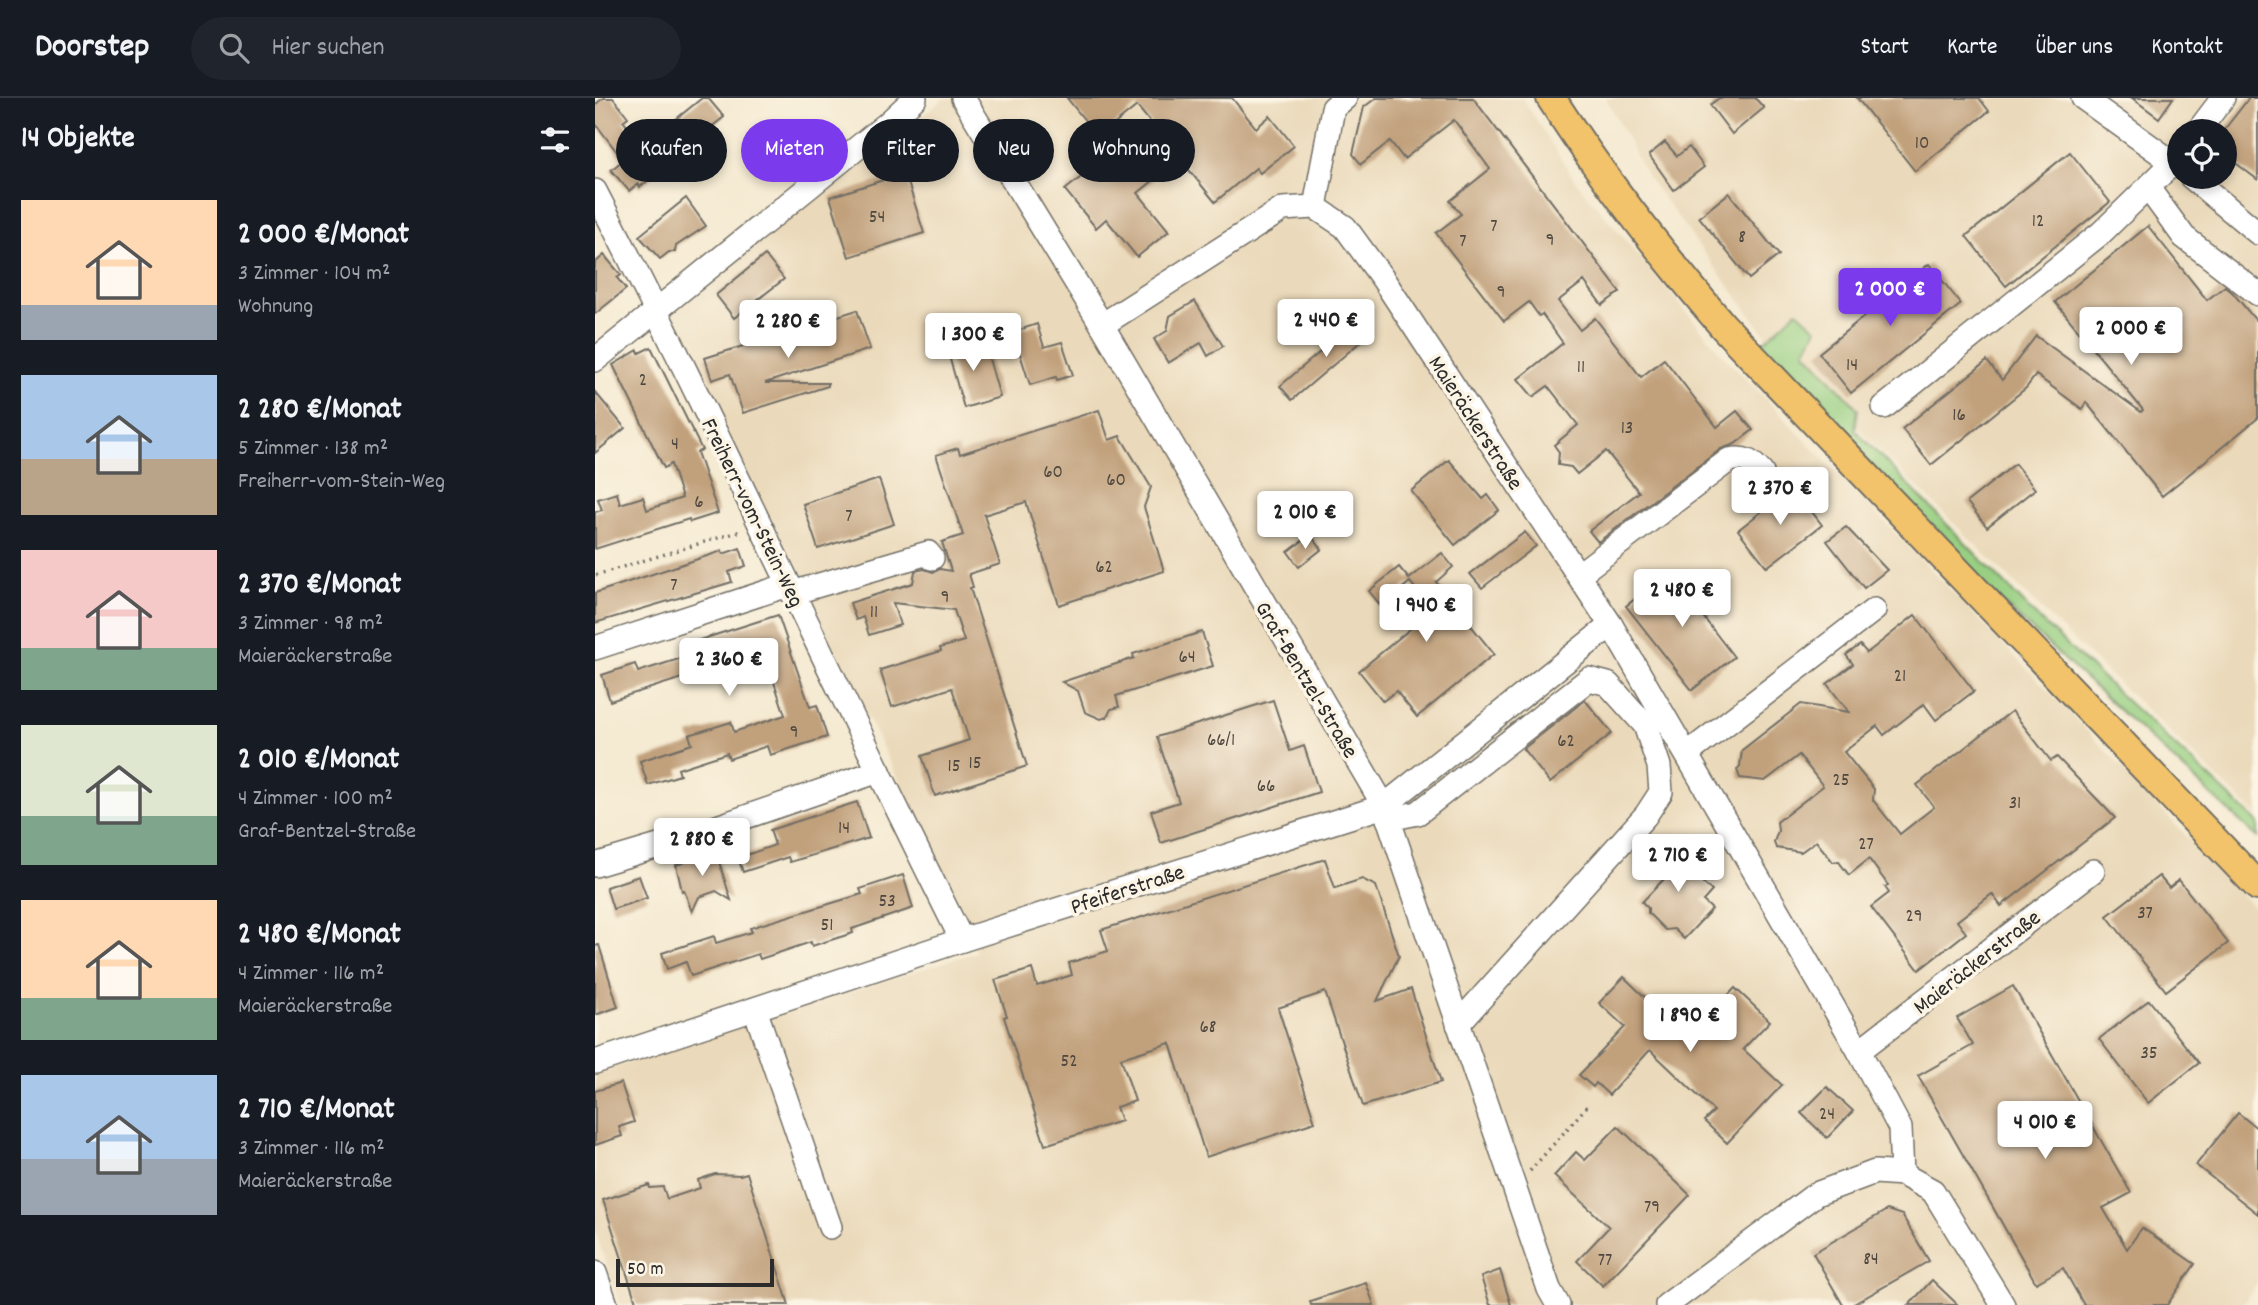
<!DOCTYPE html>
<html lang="de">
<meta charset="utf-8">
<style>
:root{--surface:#171b24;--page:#20242c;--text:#f1f3f6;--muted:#9ea1a6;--line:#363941;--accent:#7c3aed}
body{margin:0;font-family:Dekko,sans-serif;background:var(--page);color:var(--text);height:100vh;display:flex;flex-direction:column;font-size:26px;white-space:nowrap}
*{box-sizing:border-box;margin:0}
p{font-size:23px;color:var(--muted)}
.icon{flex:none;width:38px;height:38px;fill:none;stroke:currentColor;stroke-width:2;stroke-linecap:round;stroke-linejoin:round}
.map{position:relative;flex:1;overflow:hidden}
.sheet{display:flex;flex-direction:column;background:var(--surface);width:595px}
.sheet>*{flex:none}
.top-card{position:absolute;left:21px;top:21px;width:665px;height:63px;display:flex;gap:14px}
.controls{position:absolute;left:1572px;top:21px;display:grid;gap:14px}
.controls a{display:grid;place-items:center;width:70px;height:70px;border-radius:50%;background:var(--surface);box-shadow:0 4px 10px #0003;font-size:35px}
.scale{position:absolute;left:21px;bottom:18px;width:158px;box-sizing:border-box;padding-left:7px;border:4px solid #2b2b2b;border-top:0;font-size:19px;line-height:24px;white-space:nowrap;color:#2b2b2b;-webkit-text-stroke:5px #fcf5e5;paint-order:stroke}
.price{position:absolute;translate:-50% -60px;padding:0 16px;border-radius:7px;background:#fff;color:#222;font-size:23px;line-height:46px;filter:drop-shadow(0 2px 4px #0008)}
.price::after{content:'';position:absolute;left:50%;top:42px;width:21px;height:16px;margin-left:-10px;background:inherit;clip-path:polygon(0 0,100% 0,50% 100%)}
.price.active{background:var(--accent);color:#fff}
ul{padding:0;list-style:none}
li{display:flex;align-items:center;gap:21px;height:175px;padding:0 21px}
li span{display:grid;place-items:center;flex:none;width:196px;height:140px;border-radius:0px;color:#555}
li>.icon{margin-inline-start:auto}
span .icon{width:84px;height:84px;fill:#fffc;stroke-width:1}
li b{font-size:30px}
h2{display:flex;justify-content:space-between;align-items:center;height:84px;padding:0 21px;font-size:30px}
.pill{padding:0 24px;border-radius:32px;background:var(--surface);box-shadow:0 4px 10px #0003;font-size:24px;line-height:63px}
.pill.active{background:var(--accent);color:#fff}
header{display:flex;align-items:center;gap:42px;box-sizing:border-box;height:98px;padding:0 35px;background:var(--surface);border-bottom:2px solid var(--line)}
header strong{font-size:33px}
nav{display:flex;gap:38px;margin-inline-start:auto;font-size:24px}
.search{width:490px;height:63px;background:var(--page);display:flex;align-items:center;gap:18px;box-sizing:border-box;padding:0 24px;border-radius:38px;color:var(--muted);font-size:26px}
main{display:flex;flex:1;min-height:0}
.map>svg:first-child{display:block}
.built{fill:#ead9ba;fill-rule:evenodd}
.green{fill:#98cf82;stroke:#627d56;stroke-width:2}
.building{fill:#c1a07b}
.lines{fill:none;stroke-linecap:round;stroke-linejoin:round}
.minor-casing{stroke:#726e65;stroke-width:26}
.major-casing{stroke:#726e65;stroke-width:32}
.path{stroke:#726e65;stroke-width:3.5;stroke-dasharray:2 5;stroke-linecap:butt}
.minor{stroke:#fff;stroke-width:23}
.major{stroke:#f2c36a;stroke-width:28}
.labels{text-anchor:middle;stroke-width:7;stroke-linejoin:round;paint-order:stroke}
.number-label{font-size:19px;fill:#50483f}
.street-label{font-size:23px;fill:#2b2b2b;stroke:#fcf5e5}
</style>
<header>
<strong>Doorstep</strong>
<div class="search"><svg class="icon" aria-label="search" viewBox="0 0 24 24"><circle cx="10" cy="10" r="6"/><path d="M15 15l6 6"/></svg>Hier suchen</div>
<nav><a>Start</a><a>Karte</a><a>Über uns</a><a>Kontakt</a></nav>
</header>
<main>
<section class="sheet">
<h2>14 Objekte<svg class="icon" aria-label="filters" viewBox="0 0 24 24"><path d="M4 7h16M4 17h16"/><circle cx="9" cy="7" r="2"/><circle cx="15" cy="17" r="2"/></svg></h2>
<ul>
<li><span style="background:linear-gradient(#ffd9b3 75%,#9aa5b1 0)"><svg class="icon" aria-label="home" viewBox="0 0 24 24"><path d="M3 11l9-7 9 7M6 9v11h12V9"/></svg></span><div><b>2 000 €/Monat</b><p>3 Zimmer · 104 m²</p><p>Wohnung</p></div></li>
<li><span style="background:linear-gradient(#a9c7e8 60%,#b9a48a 0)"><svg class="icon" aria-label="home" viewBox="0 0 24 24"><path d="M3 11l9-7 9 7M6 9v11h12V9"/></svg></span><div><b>2 280 €/Monat</b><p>5 Zimmer · 138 m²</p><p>Freiherr-vom-Stein-Weg</p></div></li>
<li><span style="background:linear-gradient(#f6c9c9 70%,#7fa58c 0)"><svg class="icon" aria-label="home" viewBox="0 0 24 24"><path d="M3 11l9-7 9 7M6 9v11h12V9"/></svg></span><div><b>2 370 €/Monat</b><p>3 Zimmer · 98 m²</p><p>Maieräckerstraße</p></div></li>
<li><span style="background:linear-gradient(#dfe7d0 65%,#7fa58c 0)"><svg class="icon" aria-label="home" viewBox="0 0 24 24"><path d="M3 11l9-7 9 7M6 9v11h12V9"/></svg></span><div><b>2 010 €/Monat</b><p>4 Zimmer · 100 m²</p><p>Graf-Bentzel-Straße</p></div></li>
<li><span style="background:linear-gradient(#ffd9b3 70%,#7fa58c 0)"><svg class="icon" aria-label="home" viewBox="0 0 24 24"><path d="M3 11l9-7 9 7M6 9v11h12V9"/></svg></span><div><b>2 480 €/Monat</b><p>4 Zimmer · 116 m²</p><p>Maieräckerstraße</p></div></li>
<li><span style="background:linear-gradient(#a9c7e8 60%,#9aa5b1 0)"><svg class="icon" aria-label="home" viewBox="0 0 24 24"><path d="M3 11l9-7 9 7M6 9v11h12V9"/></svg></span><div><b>2 710 €/Monat</b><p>3 Zimmer · 116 m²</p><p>Maieräckerstraße</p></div></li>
</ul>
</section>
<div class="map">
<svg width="1663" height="1207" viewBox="0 0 1663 1207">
<rect width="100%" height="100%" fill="#fcf5e5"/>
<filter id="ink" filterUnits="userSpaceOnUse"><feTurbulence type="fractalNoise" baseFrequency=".0143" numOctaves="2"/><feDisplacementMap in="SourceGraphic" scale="14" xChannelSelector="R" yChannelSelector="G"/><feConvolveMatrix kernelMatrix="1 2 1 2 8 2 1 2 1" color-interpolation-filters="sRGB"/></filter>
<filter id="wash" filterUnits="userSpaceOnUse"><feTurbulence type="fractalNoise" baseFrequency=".00686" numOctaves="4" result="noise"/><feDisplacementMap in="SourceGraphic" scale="28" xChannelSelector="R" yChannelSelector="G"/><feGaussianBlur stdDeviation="1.57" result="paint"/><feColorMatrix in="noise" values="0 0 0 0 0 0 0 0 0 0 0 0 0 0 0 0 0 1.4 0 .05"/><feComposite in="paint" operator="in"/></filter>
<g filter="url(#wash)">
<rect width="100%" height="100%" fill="#f5ead2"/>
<g class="built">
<path d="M 350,0 L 927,0 L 982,85 L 1127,256 L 1498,639 L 1663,814 L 1663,1184 L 1647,1207 L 25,1207 L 0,1133 L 0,975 L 381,854 L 372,821 L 73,214 Z"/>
<path d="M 1011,0 L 1663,0 L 1663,719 L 1457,522 L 1179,248 L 1051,77 ZM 1584,33 L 1629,33 L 1629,79 L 1584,79 Z"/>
</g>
<path class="green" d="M 1202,213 L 1222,231 L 1210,253 L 1263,311 L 1260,332 L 1446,523 L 1663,725 L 1663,740 L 1373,473 L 1180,262 L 1167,245 Z"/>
<g id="blocks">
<g class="building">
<path d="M 8,0 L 18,0 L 33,19 L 28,23 L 67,71 L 45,89 L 43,86 L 34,93 L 16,72 L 28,62 L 0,25 L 0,7 Z"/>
<path d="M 107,0 L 113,0 L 129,19 L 97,44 L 91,37 L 85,36 L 86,30 L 80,22 Z"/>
<path d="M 472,0 L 637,0 L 661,30 L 675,18 L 699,48 L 665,75 L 661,70 L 620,104 L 542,8 L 516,29 L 559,82 L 543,95 L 574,133 L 542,159 L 511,121 L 501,130 L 470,92 L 516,55 Z"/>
<path d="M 781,0 L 878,0 L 1025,194 L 1007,207 L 989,183 L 963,203 L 985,232 L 1000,220 L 1046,279 L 1069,261 L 1122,329 L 1142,313 L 1158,332 L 1140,346 L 1126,351 L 1003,444 L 994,433 L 1044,394 L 1011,353 L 982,376 L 976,369 L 963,367 L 964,354 L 959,347 L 983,327 L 953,288 L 938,299 L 923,281 L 968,245 L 947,216 L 944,218 L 934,204 L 909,223 L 841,135 L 866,116 L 855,103 L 895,71 L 859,22 L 809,61 L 795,43 L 766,66 L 758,56 L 769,9 Z"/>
<path d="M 1124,0 L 1160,0 L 1169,10 L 1137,36 L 1115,7 Z"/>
<path d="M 1262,0 L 1384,0 L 1394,13 L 1320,73 Z"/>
<path d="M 1537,0 L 1578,0 L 1564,20 Z"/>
<path d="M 1654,0 L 1663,0 L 1663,82 L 1629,56 L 1629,32 Z"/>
<path d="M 176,31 L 195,54 L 170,75 L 151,52 Z"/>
<path d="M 1070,44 L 1082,58 L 1094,49 L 1109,69 L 1079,92 L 1054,57 Z"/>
<path d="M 1475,54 L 1515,104 L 1411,188 L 1371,138 Z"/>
<path d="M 310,75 L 329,135 L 254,159 L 235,99 Z"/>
<path d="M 1134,95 L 1184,157 L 1154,181 L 1104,119 Z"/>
<path d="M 91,100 L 111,128 L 81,148 L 80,154 L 74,154 L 65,161 L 44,138 Z"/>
<path d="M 1553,128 L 1612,202 L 1630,188 L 1638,195 L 1663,225 L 1663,320 L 1567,398 L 1491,304 L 1487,311 L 1441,277 L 1431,290 L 1336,367 L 1307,331 L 1392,263 L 1407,282 L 1441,238 L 1546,314 L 1548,312 L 1460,204 Z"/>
<path d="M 9,157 L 26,177 L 22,180 L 31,191 L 0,216 L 0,165 Z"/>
<path d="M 170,157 L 189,181 L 139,220 L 121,197 Z"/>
<path d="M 1334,166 L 1366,206 L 1256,295 L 1224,255 Z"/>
<path d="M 600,203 L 628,248 L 613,258 L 606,245 L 573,265 L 559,241 L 572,233 L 575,218 Z"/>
<path d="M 262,212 L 275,251 L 170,285 L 233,285 L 233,288 L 148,315 L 135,276 L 117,282 L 110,260 Z"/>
<path d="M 765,220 L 777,234 L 697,302 L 685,288 Z"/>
<path d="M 442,226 L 449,249 L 467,244 L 478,277 L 462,282 L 461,279 L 435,287 L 418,234 Z"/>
<path d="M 388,240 L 405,299 L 369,310 L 352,251 Z"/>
<path d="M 56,249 L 107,352 L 102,354 L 123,415 L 95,424 L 94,421 L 0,451 L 0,414 L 7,412 L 3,401 L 22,395 L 25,406 L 48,399 L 52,412 L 87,400 L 76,366 L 69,370 L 18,267 L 43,252 L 44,255 Z"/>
<path d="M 0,294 L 30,330 L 0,355 Z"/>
<path d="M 504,312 L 514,342 L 525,338 L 556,389 L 549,409 L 569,473 L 464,507 L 431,404 L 389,417 L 405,466 L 374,476 L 378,489 L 375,490 L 432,668 L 340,698 L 327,658 L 374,642 L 357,590 L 297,609 L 285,572 L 346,553 L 345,550 L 369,543 L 359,512 L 298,505 L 305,527 L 274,537 L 268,519 L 261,522 L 255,505 L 318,485 L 320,473 L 329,471 L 338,474 L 345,471 L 356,473 L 347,444 L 368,437 L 341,357 L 363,350 L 365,356 Z"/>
<path d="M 854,362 L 888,401 L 893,397 L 904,412 L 860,447 L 816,393 Z"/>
<path d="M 1420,366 L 1440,391 L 1392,429 L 1372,404 Z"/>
<path d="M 284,381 L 299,426 L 223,451 L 208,406 Z"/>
<path d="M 1198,389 L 1227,427 L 1172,469 L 1143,432 Z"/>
<path d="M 1251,429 L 1292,472 L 1269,490 L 1232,443 Z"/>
<path d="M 930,434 L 941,448 L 887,490 L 875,476 Z"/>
<path d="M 715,437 L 727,451 L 704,469 L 693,454 Z"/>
<path d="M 145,450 L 151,468 L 134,474 L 137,484 L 0,525 L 0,495 L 127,453 L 128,456 Z"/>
<path d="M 847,455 L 858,469 L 841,484 L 899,556 L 822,619 L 801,593 L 788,603 L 764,573 L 838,512 L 815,484 L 786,508 L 774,493 L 804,469 L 814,481 Z"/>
<path d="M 1074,474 L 1092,497 L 1105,486 L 1123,509 L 1109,520 L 1139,559 L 1097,592 L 1031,508 Z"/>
<path d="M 183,517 L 215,609 L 222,607 L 232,639 L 175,657 L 172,648 L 134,661 L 132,655 L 83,671 L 85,677 L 53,687 L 45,663 L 97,646 L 94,637 L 136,624 L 139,634 L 190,617 L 169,554 L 15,603 L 7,577 L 40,566 L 43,574 L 96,557 L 92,546 Z"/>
<path d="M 1320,517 L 1379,593 L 1341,622 L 1329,606 L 1289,637 L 1282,628 L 1249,654 L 1279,691 L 1278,702 L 1305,736 L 1339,709 L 1322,687 L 1417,613 L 1456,663 L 1462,659 L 1520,720 L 1406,808 L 1397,796 L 1362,823 L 1371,835 L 1324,872 L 1276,809 L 1294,795 L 1290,789 L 1293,787 L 1274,761 L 1254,777 L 1244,764 L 1238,764 L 1221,743 L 1206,754 L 1181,750 L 1179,744 L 1183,733 L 1182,724 L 1228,688 L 1204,657 L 1170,683 L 1145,680 L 1142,672 L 1145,668 L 1147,652 L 1206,606 L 1254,614 L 1232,586 L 1258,566 L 1251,557 L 1265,547 L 1272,555 Z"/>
<path d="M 607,534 L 618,568 L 521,598 L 524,609 L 516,611 L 512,619 L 506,621 L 490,614 L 483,593 L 467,584 L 539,560 L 538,556 Z"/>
<path d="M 678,602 L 695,653 L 709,648 L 724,694 L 566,745 L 556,713 L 584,704 L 562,639 Z"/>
<path d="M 990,602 L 1017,635 L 955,685 L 928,651 Z"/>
<path d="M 262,704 L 274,740 L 195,764 L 193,759 L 148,774 L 143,760 L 180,747 L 175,732 Z"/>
<path d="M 1084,744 L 1100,759 L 1091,769 L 1117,793 L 1108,803 L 1117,811 L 1089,841 L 1079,831 L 1070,832 L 1053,815 L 1053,810 L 1047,804 L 1069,781 L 1059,772 Z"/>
<path d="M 121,754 L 136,802 L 121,793 L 104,799 L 97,814 L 89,792 L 87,793 L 81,767 Z"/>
<path d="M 730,761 L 740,790 L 767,781 L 781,788 L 804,858 L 782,903 L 816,891 L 846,984 L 768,1008 L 730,894 L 683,910 L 720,1024 L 611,1059 L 575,945 L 526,960 L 540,1003 L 521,1009 L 526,1023 L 450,1047 L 409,919 L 412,918 L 400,882 L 437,871 L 442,888 L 477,877 L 474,865 L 513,853 L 506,832 Z"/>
<path d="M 308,777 L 318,810 L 257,831 L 258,835 L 217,848 L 216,844 L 165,861 L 163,856 L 96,878 L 91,864 L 72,871 L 67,855 L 119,838 L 121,845 L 157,834 L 155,830 L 267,796 L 265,791 Z"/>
<path d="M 44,778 L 52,800 L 18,811 L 11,789 Z"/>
<path d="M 1564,778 L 1574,790 L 1584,782 L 1633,845 L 1571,893 L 1512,818 Z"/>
<path d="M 4,847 L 23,909 L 0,917 L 0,848 Z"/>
<path d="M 1029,879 L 1058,907 L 1062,903 L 1097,936 L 1140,890 L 1175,923 L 1148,951 L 1187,987 L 1132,1045 L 1109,1023 L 1119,1013 L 1055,952 L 1014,997 L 1001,985 L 998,989 L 984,977 L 1030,929 L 1004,905 Z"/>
<path d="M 1418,888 L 1536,1095 L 1508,1110 L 1532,1151 L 1547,1130 L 1600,1166 L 1572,1207 L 1489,1207 L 1468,1170 L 1441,1185 L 1323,978 L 1378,947 L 1362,920 Z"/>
<path d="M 1554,902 L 1604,965 L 1553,1005 L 1504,941 Z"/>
<path d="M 26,985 L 39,1024 L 24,1029 L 27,1038 L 0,1047 L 0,993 Z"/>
<path d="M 1232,989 L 1258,1013 L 1232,1040 L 1206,1015 Z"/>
<path d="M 1643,1015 L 1663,1031 L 1663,1116 L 1601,1067 Z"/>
<path d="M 1023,1028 L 1095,1097 L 1008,1188 L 982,1163 L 1014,1129 L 959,1078 L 981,1054 L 990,1062 Z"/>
<path d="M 152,1075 L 194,1207 L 42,1207 L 8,1102 L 54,1087 L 55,1090 L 68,1089 L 72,1101 L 105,1090 L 103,1082 L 120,1076 L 145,1077 Z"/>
<path d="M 1292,1112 L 1307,1117 L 1334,1163 L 1257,1207 L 1248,1207 L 1218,1155 Z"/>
<path d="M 905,1172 L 916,1207 L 895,1207 L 886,1179 Z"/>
<path d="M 1337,1182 L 1363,1207 L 1314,1207 Z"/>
<path d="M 771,1185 L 779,1207 L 716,1207 L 715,1203 Z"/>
</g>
</g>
</g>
<g filter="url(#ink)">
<use href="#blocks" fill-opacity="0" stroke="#726e65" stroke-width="2"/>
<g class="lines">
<g class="minor-casing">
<g id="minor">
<path d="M 368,0 L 507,227 L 789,708 L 954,1191 L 963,1207"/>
<path d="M 1488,0 L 1584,69"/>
<path d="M 1603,33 L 1628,0"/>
<path d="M 1596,79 L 1663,135"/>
<path d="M 1553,90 L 1589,139 L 1663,196"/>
<path d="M 0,93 C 128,340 242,594 367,842"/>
<path d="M 720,109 L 738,10 L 750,0"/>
<path d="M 507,227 L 688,111 L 720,109 L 750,129 L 788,181 L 1016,527 L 1175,800 L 1264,953 L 1305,1030 L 1307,1076"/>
<path d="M 0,262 L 293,25 L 320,0"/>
<path d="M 1289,309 L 1506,135 L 1584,59"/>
<path d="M 983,477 L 1134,362 C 1150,359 1157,363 1167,375"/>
<path d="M 197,495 L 333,455 L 337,460"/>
<path d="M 0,550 L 193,487"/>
<path d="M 1092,656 L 1279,512"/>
<path d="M 793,721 L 823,715 L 994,581 L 1013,586 L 1050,627 L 1064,668 L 1066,694 L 1051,717 L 863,926"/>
<path d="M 0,767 L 87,741 L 284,673"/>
<path d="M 160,911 L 235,1129"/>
<path d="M 1264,953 L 1498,773"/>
<path d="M 0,964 L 367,842 L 789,708 L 1016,527"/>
<path d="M 0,1175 L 11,1207"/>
<path d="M 1072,1207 L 1221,1096 L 1280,1074 L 1307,1076 L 1338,1093 L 1408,1207"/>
</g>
</g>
<g class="major-casing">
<path id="major" d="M 956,0 C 1007,80 1066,155 1128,228 L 1663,788"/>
</g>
<g class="path">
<path d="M 1,477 L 146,433"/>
<path d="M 935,1073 L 994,1006"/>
</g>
<use href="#minor" class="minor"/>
<use href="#major" class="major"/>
</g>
</g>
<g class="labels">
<g class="number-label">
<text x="1327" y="50">10</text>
<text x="282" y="124">54</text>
<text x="1443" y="128">12</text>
<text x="899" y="133">7</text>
<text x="1147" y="144">8</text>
<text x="955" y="147">9</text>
<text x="868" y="148">7</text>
<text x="906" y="199">9</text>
<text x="1257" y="272">14</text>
<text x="986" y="274">11</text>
<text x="48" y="287">2</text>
<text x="1364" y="322">16</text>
<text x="1032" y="335">13</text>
<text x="80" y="351">4</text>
<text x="458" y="379">60</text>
<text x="521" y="387">60</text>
<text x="104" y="409">6</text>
<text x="254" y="423">7</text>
<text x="509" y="474">62</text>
<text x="79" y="492">7</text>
<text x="350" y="504">9</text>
<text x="279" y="519">11</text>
<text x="592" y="564">64</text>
<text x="1305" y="583">21</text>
<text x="199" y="639">9</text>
<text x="626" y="647">66/1</text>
<text x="971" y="648">62</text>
<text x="380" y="670">15</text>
<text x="359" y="673">15</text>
<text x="1246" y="687">25</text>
<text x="671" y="693">66</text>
<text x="1420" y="710">31</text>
<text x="249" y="735">14</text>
<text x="1271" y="751">27</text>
<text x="292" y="808">53</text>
<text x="1550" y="820">37</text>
<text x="1319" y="823">29</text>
<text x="232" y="832">51</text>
<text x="613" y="934">68</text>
<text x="1554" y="960">35</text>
<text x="474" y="968">52</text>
<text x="1232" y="1021">24</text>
<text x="1057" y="1114">79</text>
<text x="1276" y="1166">84</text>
<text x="1010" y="1167">77</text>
</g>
<g class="street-label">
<text transform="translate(882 324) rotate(57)" y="8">Maieräckerstraße</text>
<text transform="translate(159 414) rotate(64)" y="8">Freiherr-vom-Stein-Weg</text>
<text transform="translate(713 581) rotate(59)" y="8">Graf-Bentzel-Straße</text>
<text transform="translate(532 790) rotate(-18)" y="8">Pfeiferstraße</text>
<text transform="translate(1381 863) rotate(-38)" y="8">Maieräckerstraße</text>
</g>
</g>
</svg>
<div class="controls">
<a><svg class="icon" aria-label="locate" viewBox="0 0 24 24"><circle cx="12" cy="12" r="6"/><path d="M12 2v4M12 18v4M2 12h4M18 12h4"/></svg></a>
</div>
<div class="scale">50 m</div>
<b class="price active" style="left:1295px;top:230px">2 000 €</b>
<b class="price" style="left:731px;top:261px">2 440 €</b>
<b class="price" style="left:193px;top:262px">2 280 €</b>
<b class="price" style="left:1536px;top:269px">2 000 €</b>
<b class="price" style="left:378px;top:275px">1 300 €</b>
<b class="price" style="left:1185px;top:429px">2 370 €</b>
<b class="price" style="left:710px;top:453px">2 010 €</b>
<b class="price" style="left:1087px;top:531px">2 480 €</b>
<b class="price" style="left:831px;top:546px">1 940 €</b>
<b class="price" style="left:134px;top:600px">2 360 €</b>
<b class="price" style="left:107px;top:780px">2 880 €</b>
<b class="price" style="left:1083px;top:796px">2 710 €</b>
<b class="price" style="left:1095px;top:956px">1 890 €</b>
<b class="price" style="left:1450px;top:1063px">4 010 €</b>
<div class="top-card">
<a class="pill">Kaufen</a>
<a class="pill active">Mieten</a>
<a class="pill">Filter</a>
<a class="pill">Neu</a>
<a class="pill">Wohnung</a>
</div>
</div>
</main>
